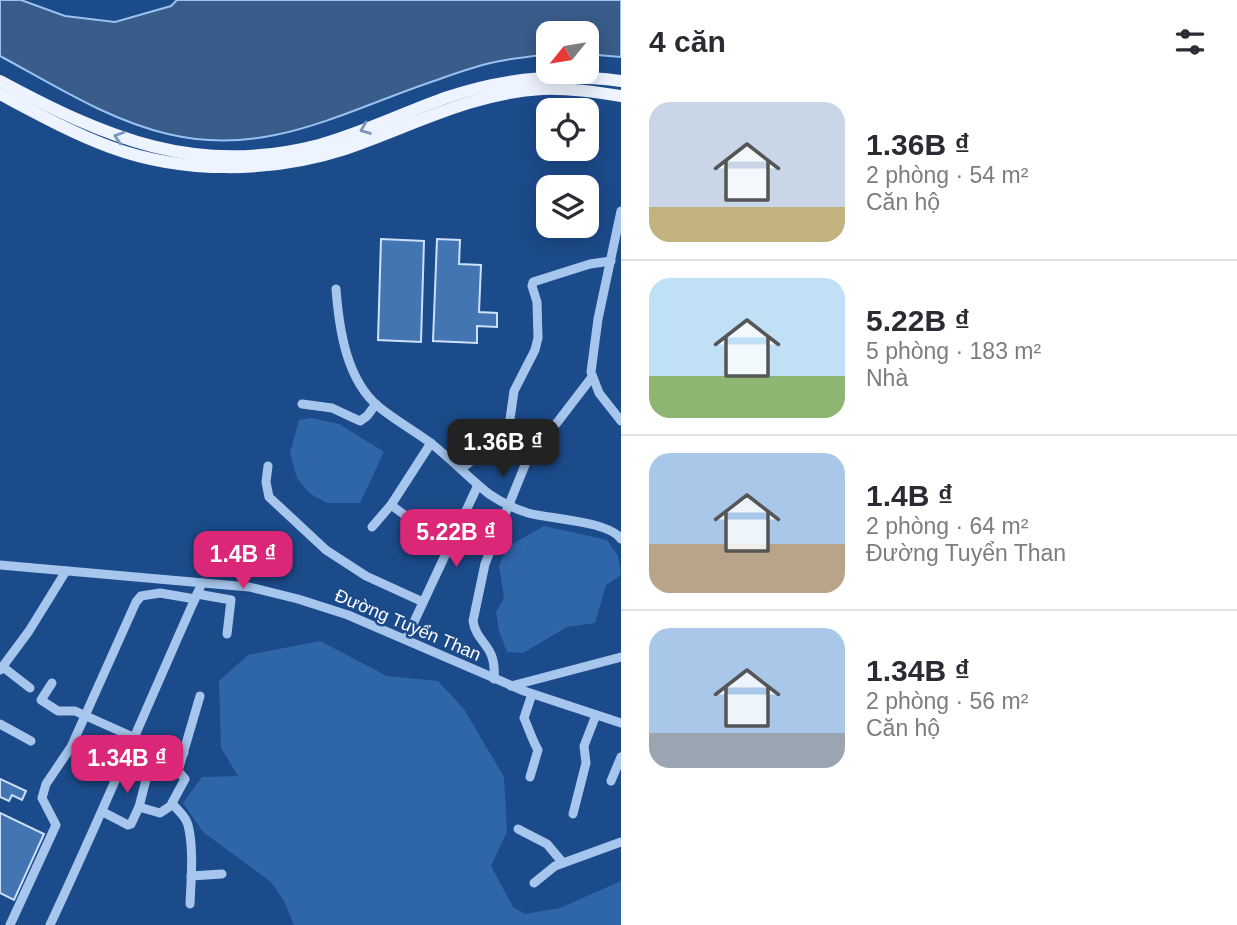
<!DOCTYPE html>
<html lang="vi">
<meta charset="utf-8">
<style>
:root{--surface:#fff;--page:#f2f2f3;--text:#2b2b33;--muted:#7c7c81;--line:#e1e1e2;--accent:#db2777}
body{margin:0;font-family:Helvetica,sans-serif;background:var(--page);color:var(--text);height:100vh;display:flex;flex-direction:column;font-size:26px;white-space:nowrap}
*{box-sizing:border-box;margin:0}
p{font-size:23px;color:var(--muted)}
.icon{flex:none;width:38px;height:38px;fill:none;stroke:currentColor;stroke-width:2;stroke-linecap:round;stroke-linejoin:round}
.map{position:relative;flex:1;overflow:hidden}
.side{display:flex;flex-direction:column;background:var(--surface);width:616px}
.side>*{flex:none}
.needle{width:46px;rotate:240deg}
.tools{position:absolute;left:536px;top:21px;display:grid;gap:14px}
.tools a{display:grid;place-items:center;width:63px;height:63px;border-radius:14px;background:var(--surface);box-shadow:0 4px 18px #0003;font-size:35px}
.price{position:absolute;translate:-50% -60px;padding:0 16px;border-radius:14px;background:var(--accent);color:#fff;font-size:23px;line-height:46px;filter:drop-shadow(0 2px 4px #0008)}
.price::after{content:'';position:absolute;left:50%;top:42px;width:21px;height:16px;margin-left:-10px;background:inherit;clip-path:polygon(0 0,100% 0,50% 100%)}
.price.current{background:#222;color:#fff}
ul{padding:0;list-style:none}
li{display:flex;align-items:center;gap:21px;height:175px;padding:0 28px}
li+li{border-top:2px solid var(--line)}
li span{display:grid;place-items:center;flex:none;width:196px;height:140px;border-radius:21px;color:#555}
li>.icon{margin-inline-start:auto}
span .icon{width:84px;height:84px;fill:#fffc;stroke-width:1}
li b{font-size:30px}
h2{display:flex;justify-content:space-between;align-items:center;height:84px;padding:0 28px;font-size:30px}
main{display:flex;flex:1;min-height:0}
.map>svg:first-child{display:block}
.green{fill:#2f65a9}
.water{fill:#395c8a;stroke:#9ac1ef;stroke-width:2}
.building{fill:#4475b3;stroke:#cde0f9;stroke-width:2}
.lines{fill:none;stroke-linecap:round;stroke-linejoin:round}
.minor{stroke:#a7c6ed;stroke-width:9}
.major{stroke:#edf4ff;stroke-width:12}
.oneway{stroke:#7a97bf}
.labels{text-anchor:middle;stroke-width:5;stroke-linejoin:round;paint-order:stroke}
.street-label{font-size:18px;fill:#fff;stroke:#1c4b8b}
</style>
<main>
<div class="map">
<svg width="621" height="925" viewBox="0 0 621 925">
<rect width="100%" height="100%" fill="#1c4b8b"/>
<g class="green">
<path d="M 312,418 L 339,424 L 384,452 L 360,503 L 327,503 L 309,493 L 297,478 L 290,453 L 299,420 Z"/>
<path d="M 544,526 L 607,540 L 618,556 L 621,575 L 606,585 L 595,623 L 567,627 L 523,653 L 507,652 L 499,631 L 496,612 L 504,598 L 499,566 L 507,547 Z"/>
<path d="M 320,641 L 387,676 L 438,681 L 464,709 L 504,777 L 507,832 L 491,866 L 513,907 L 525,914 L 560,908 L 621,881 L 621,925 L 294,925 L 284,901 L 271,882 L 203,832 L 183,803 L 202,777 L 238,776 L 221,748 L 219,681 L 248,655 Z"/>
</g>
<path class="water" d="M 0,0 L 21,0 L 65,16 L 115,22 L 171,6 L 177,0 L 621,0 L 621,57 L 586,54 L 586,33 L 548,33 L 548,54 C 530,57 512,58 495,62 C 475,66 454,74 434,81 C 344,111 267,158 168,134 C 108,120 54,85 0,56 Z"/>
<g class="building">
<path d="M 381,239 L 424,241 L 421,342 L 378,340 Z"/>
<path d="M 437,239 L 460,240 L 459,264 L 481,265 L 479,312 L 497,313 L 497,327 L 477,326 L 477,343 L 433,341 Z"/>
<path d="M 0,779 L 26,791 L 22,800 L 12,795 L 9,801 L 0,797 Z"/>
<path d="M 0,813 L 44,834 L 14,900 L 0,893 Z"/>
</g>
<g class="lines">
<g class="minor">
<path d="M 621,211 L 598,319 L 591,372 L 599,393 L 621,421"/>
<path d="M 336,289 C 339,328 346,380 379,407 C 396,421 415,431 432,444 C 452,460 469,478 489,494 C 501,502 514,509 528,513 C 550,519 609,521 621,539"/>
<path d="M 302,404 L 332,408 L 360,421 L 367,416 L 376,404"/>
<path d="M 556,424 L 592,377"/>
<path d="M 431,443 L 391,505 L 449,548"/>
<path d="M 268,466 L 266,482 L 269,497 L 326,550 L 366,576 L 423,602"/>
<path d="M 461,469 L 497,441 L 509,426 L 514,391 L 535,350 L 538,338 L 537,302 L 532,286 L 533,282 L 590,264 L 611,261"/>
<path d="M 372,527 L 391,505"/>
<path d="M 0,565 L 249,587 L 298,599 L 348,615 L 524,691 L 621,723"/>
<path d="M 197,594 L 231,600 L 227,634"/>
<path d="M 406,639 L 478,485"/>
<path d="M 3,667 L 30,688"/>
<path d="M 0,670 L 29,631 L 66,571"/>
<path d="M 494,679 C 497,644 477,645 473,621 L 485,564 L 525,465"/>
<path d="M 52,683 L 41,700 L 58,711 L 75,711 L 133,737 L 184,753"/>
<path d="M 511,686 L 621,657"/>
<path d="M 0,724 L 31,741"/>
<path d="M 530,777 L 538,750 C 532,740 529,729 524,718 L 532,694"/>
<path d="M 611,781 L 621,757"/>
<path d="M 139,807 L 160,813 L 172,805"/>
<path d="M 103,812 L 128,825 L 131,824 L 139,807 L 148,772"/>
<path d="M 573,814 L 586,763 L 584,746 L 596,715"/>
<path d="M 518,829 L 547,844 L 563,863"/>
<path d="M 191,876 L 222,874"/>
<path d="M 534,883 L 555,866 L 621,842"/>
<path d="M 190,904 C 191,881 194,848 188,825 C 186,816 177,810 172,803 L 185,779 L 178,771 L 200,696"/>
<path d="M 10,925 L 56,825 L 42,798 L 46,784 L 71,747 L 136,602 L 141,596 L 160,593 L 195,599"/>
<path d="M 50,925 C 103,812 151,697 202,583"/>
</g>
<g class="major">
<path d="M 0,81 C 106,138 196,177 319,145 C 363,133 405,112 448,97 C 504,78 562,73 621,81"/>
<path d="M 0,94 C 36,113 72,133 110,147 C 183,174 271,173 345,149 C 410,127 471,93 542,89 C 569,88 595,92 621,96"/>
</g>
</g>
<defs><path id="oneway-chevron" d="M-2-3.5L2.5 0L-2 3.5" fill="none" stroke-width="1.6" stroke-linecap="round" stroke-linejoin="round" transform="scale(1.75)"/></defs>
<g class="oneway">
<use href="#oneway-chevron" transform="translate(365 129) rotate(159)"/>
<use href="#oneway-chevron" transform="translate(119 137) rotate(-162)"/>
</g>
<g class="labels">
<g class="street-label">
<text transform="translate(408 625) rotate(23)" y="6">Đường Tuyển Than</text>
</g>
</g>
</svg>
<div class="tools">
<a><svg class="needle" viewBox="-14 -14 28 28"><path d="M0-13l5 13h-10z" fill="#e53935"/><path d="M0 13l5-13h-10z" fill="#7c7c81"/></svg></a>
<a><svg class="icon" aria-label="locate" viewBox="0 0 24 24"><circle cx="12" cy="12" r="6"/><path d="M12 2v4M12 18v4M2 12h4M18 12h4"/></svg></a>
<a><svg class="icon" aria-label="layers" viewBox="0 0 24 24"><path d="M12 4l9 5-9 5-9-5zM3 14l9 5 9-5"/></svg></a>
</div>
<b class="price current" style="left:503px;top:479px">1.36B ₫</b>
<b class="price" style="left:456px;top:569px">5.22B ₫</b>
<b class="price" style="left:243px;top:591px">1.4B ₫</b>
<b class="price" style="left:127px;top:795px">1.34B ₫</b>
</div>
<section class="side">
<h2>4 căn<svg class="icon" aria-label="filters" viewBox="0 0 24 24"><path d="M4 7h16M4 17h16"/><circle cx="9" cy="7" r="2"/><circle cx="15" cy="17" r="2"/></svg></h2>
<ul>
<li><span style="background:linear-gradient(#c9d6e8 75%,#c2b280 0)"><svg class="icon" aria-label="home" viewBox="0 0 24 24"><path d="M3 11l9-7 9 7M6 9v11h12V9"/></svg></span><div><b>1.36B ₫</b><p>2 phòng · 54 m²</p><p>Căn hộ</p></div></li>
<li><span style="background:linear-gradient(#bfe0f5 70%,#8fb573 0)"><svg class="icon" aria-label="home" viewBox="0 0 24 24"><path d="M3 11l9-7 9 7M6 9v11h12V9"/></svg></span><div><b>5.22B ₫</b><p>5 phòng · 183 m²</p><p>Nhà</p></div></li>
<li><span style="background:linear-gradient(#a9c7e8 65%,#b9a48a 0)"><svg class="icon" aria-label="home" viewBox="0 0 24 24"><path d="M3 11l9-7 9 7M6 9v11h12V9"/></svg></span><div><b>1.4B ₫</b><p>2 phòng · 64 m²</p><p>Đường Tuyển Than</p></div></li>
<li><span style="background:linear-gradient(#a9c7e8 75%,#9aa5b1 0)"><svg class="icon" aria-label="home" viewBox="0 0 24 24"><path d="M3 11l9-7 9 7M6 9v11h12V9"/></svg></span><div><b>1.34B ₫</b><p>2 phòng · 56 m²</p><p>Căn hộ</p></div></li>
</ul>
</section>
</main>
